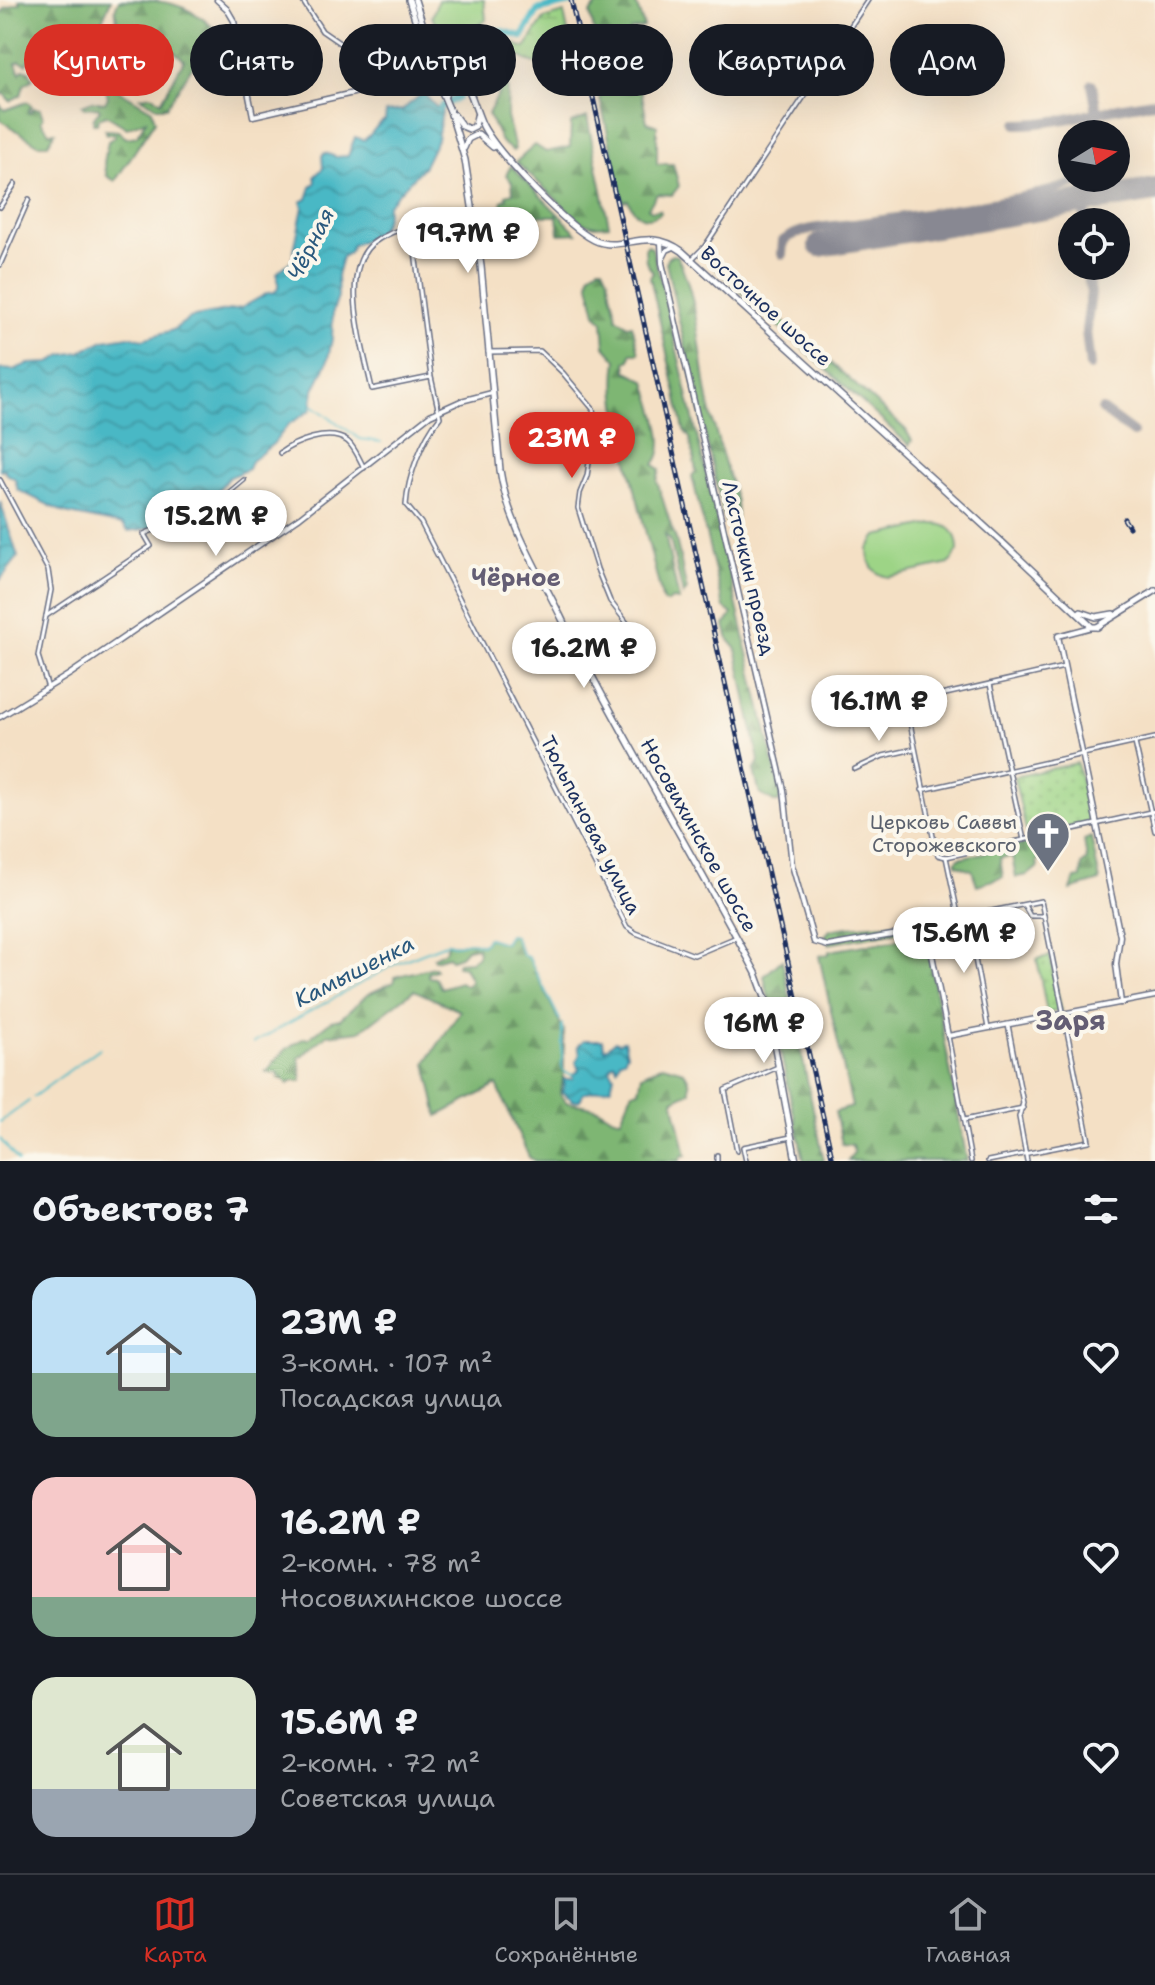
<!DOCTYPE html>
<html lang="ru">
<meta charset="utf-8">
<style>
:root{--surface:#171b24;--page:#242831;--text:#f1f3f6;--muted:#9ea1a6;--line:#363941;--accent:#d93025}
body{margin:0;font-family:"Shantell Sans",sans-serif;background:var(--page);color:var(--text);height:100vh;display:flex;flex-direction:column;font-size:30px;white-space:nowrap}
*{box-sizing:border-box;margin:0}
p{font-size:26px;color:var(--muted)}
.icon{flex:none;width:44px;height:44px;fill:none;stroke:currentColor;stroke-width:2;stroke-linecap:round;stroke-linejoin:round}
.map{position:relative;height:1161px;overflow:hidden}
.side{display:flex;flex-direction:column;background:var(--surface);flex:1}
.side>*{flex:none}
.hud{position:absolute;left:24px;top:24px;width:1108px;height:72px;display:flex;gap:16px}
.needle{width:52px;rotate:79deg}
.fabs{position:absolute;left:1058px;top:120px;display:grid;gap:16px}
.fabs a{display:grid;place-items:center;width:72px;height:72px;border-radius:50%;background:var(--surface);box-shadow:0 8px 32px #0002;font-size:40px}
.price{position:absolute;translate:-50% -68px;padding:0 18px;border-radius:28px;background:#fff;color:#222;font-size:26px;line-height:52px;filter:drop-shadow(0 2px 4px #0008)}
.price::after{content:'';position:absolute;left:50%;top:48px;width:24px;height:18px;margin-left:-12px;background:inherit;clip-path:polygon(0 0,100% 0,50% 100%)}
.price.active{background:var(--accent);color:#fff}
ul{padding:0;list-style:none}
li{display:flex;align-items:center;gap:24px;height:200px;padding:0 32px}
li span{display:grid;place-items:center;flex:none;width:224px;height:160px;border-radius:24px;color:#555}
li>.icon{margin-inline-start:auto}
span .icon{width:96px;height:96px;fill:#fffc;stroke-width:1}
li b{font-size:34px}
h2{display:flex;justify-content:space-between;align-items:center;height:96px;padding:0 32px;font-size:34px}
.tag{padding:0 28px;border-radius:36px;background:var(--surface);box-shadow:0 8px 32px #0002;font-size:28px;line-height:72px}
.tag.active{background:var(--accent);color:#fff}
.dock{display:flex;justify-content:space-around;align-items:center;height:112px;border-top:2px solid var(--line);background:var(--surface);font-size:22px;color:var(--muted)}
.dock a{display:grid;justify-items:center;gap:4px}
.dock .active{color:var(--accent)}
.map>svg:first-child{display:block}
.grass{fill:#9dd486;stroke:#5c8272;stroke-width:2}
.forest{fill:url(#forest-firs);stroke:#4c7268;stroke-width:2}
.wetland{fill:url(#wetland-marsh);stroke:#5c8272;stroke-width:2}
.park{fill:url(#park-dots);stroke:#5c8272;stroke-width:2}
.water{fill:url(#water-waves);stroke:#327492;stroke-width:2}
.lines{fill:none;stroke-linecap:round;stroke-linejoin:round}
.stream{stroke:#4ab8c5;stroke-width:2}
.river{stroke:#4ab8c5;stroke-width:7}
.taxiway{stroke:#888892;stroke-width:10}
.runway{stroke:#888892;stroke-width:24}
.minor-casing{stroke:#676d82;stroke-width:6}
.tertiary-casing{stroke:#676d82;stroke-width:7}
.secondary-casing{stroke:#676d82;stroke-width:8}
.minor{stroke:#fff;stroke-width:3}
.tertiary{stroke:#fff;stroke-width:4}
.secondary{stroke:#fff;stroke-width:5}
.rail-casing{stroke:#1b2f5e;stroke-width:5}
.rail{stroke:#fbf7ec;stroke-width:2;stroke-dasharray:6;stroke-linecap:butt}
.labels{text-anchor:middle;stroke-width:8;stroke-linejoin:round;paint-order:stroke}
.street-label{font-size:20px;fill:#1b2f5e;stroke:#fbf7ec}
.worship-label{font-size:20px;fill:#5b616d;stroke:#fbf7ec;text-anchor:end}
.water-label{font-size:22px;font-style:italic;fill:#29587d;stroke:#fbf7ec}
.quarter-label{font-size:24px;font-weight:bold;fill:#645e74;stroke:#fbf7ec}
.district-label{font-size:28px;font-weight:bold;fill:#645e74;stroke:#fbf7ec}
</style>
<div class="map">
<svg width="1155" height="1161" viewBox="0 0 1155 1161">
<defs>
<pattern id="forest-firs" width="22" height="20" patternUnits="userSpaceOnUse" patternTransform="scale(2)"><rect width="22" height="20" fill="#7eb673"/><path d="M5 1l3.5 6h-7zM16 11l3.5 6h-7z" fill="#669462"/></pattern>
<pattern id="wetland-marsh" width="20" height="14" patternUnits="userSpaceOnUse" patternTransform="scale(2)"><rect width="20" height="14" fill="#9dd486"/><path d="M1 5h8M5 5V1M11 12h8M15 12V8" fill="none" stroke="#87b676"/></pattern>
<pattern id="park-dots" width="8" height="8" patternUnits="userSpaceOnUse" patternTransform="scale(2)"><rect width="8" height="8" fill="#9dd486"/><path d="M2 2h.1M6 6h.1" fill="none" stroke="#87b676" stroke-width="1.8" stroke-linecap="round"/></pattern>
<pattern id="water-waves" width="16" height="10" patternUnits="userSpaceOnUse" patternTransform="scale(2)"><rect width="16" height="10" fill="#4ab8c5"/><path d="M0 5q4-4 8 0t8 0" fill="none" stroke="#3d96a3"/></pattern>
</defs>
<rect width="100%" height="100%" fill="#fbf7ec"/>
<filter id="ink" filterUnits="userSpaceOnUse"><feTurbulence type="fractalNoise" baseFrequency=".0125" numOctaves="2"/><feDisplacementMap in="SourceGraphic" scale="16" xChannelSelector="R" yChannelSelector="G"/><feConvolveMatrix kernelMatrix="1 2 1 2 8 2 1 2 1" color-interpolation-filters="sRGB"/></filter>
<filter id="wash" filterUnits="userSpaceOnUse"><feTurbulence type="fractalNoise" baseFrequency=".006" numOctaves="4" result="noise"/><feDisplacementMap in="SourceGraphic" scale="32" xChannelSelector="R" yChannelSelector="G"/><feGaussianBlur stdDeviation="1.8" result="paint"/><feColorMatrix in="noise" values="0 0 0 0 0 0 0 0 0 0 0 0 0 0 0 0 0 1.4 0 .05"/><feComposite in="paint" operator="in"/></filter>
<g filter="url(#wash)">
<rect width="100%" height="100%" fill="#f4e0c5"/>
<g class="grass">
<path d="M 438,0 L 484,0 L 486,20 L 446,43 L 432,17 Z"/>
<path d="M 933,524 C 951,523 958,535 958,551 L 949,564 L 889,577 C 873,575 868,564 868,549 L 877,536 Z"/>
</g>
<g class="forest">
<path d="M 19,0 L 111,0 L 98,29 L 83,21 L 76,31 L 67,23 L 64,24 C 60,38 61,44 45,47 L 42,44 L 35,49 L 27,64 L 20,61 L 16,63 L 20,73 L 24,69 L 29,71 L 33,79 L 24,85 L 21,95 L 10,101 L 3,93 L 0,96 L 0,16 L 5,8 L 21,3 Z"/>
<path d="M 119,0 C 162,0 184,0 216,30 L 166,107 L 157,107 L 140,97 L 152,95 L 161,102 L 184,60 L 175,52 L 158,44 L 152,47 L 149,44 L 143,45 L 142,60 L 130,65 L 109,54 L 103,55 L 98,51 L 99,47 L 108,47 L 128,59 L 129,56 L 120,46 L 124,36 L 118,36 L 108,31 L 108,24 L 117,20 L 115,9 Z"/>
<path d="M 619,0 L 635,0 L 644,27 L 630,30 L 647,122 L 657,126 L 657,164 L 673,164 L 679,186 L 672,195 L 657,194 L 648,208 L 652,211 L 660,210 L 661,213 C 645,224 634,215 628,200 L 623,201 L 597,85 L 617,74 L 614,60 L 604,62 L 599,54 L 590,13 L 597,5 L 618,4 Z"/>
<path d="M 81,65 L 96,77 L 152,110 L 155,121 L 115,181 L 107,176 L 104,163 L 108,141 L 115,137 L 115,134 L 107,134 L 105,130 L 118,131 L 126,138 L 137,136 L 146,120 L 127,128 L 106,115 L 98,119 L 97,124 L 93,124 L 94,117 L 100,110 L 98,107 L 84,108 L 82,105 L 92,101 L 105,103 L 108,97 L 106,90 L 89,76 L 77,77 L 76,73 Z"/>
<path d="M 508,86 L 507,117 L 515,149 L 513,151 L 501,142 L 488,114 L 502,87 Z"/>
<path d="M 27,102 L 32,106 L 28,111 L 29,113 L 34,108 L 40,109 L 43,118 L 41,121 L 49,132 L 55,132 L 48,144 L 38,144 L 0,120 L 0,105 L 5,110 Z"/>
<path d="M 587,117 L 609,225 L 595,226 L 581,222 L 516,162 L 535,145 L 546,152 L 570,147 L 571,123 Z"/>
<path d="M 511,166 L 577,233 L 559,234 L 557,216 L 508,215 L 507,230 L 502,230 L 501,217 L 504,216 L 502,201 L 507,199 L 506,195 L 513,193 L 512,182 L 506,175 Z"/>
<path d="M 648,245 L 652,248 L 661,282 L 781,794 L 779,802 L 774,802 L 760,794 L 754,771 L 759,761 L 736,648 L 729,640 L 725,625 L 732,614 L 724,608 L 692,476 L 696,471 L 690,438 L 684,430 L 650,277 L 653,273 L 646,262 L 645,248 Z"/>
<path d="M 672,255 L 677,256 C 698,297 699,349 707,394 C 713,430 726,465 736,501 L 737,516 L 734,525 L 730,526 L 725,522 L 666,263 L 667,258 Z"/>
<path d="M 713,259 L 776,311 L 777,317 L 799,334 L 906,430 L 912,441 L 909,445 L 715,268 L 710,261 Z"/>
<path d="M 599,267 L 603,267 L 608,278 L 617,318 L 628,326 L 632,325 L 639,353 L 631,353 L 630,360 L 626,362 L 627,371 L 646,381 C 652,405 671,446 654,464 L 660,470 L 657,481 L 672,529 C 678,538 683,577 687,590 L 683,595 L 670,539 L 665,535 L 679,600 L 672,599 L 667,603 L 663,602 L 627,457 L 625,437 L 631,433 L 630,426 L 625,426 C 614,410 614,379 617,360 L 605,346 L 603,322 L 596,313 L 589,284 L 590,274 Z"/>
<path d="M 1091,837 L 1100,881 L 1071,890 L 1075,879 L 1081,878 L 1082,865 L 1087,860 L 1084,840 Z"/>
<path d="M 1049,839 L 1051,850 L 1037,861 L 1038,867 L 1028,875 L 1016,877 L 1012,856 L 1000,858 L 1003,877 L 977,885 L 972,870 L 957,865 L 956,861 L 959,858 Z"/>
<path d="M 943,907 L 951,908 L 953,916 L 947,922 L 829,944 L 825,936 L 830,930 C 858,923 886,927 913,920 C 924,918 931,909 943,907 Z"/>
<path d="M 1012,910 L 1020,910 L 1022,914 L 1018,926 L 977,936 L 971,924 L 974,917 L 984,915 L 987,917 L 993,913 L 1003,921 L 1010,917 Z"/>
<path d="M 510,935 L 514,936 L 523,955 L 529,958 L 564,1031 L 564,1072 L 560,1094 L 566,1102 C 579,1106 591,1104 604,1112 C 611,1116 612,1119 621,1119 L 632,1092 L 639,1090 L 642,1075 L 663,1065 L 684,1071 L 689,1081 L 690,1092 L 673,1100 L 686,1155 L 681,1156 L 680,1161 L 535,1161 L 529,1157 L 497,1085 L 438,1116 L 426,1063 L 460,1011 L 414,990 L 360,1031 L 327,1035 L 299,1058 L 302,1081 L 292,1081 L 288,1084 L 283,1078 L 279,1079 L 279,1073 L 266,1072 L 285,1050 L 304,1038 L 308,1039 L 331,1021 L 340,1019 L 368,994 L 394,982 L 394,977 L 434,967 L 436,970 L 428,973 L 428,977 L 435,978 L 441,988 L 460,982 L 466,986 L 471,981 L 464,967 L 457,966 L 458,962 L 471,961 L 478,956 L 477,947 L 466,949 L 460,956 L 451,959 L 448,956 L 434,960 L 433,957 L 445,951 L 448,943 C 460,949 466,937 482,945 L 488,938 L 504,943 Z"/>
<path d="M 925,935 L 967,1161 L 848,1161 L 854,1152 L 852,1145 L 842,1144 L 835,1112 L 852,1107 L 819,956 L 829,954 L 829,951 Z"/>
<path d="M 782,960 L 819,1137 L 824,1161 L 804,1161 L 764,976 Z"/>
</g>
<path class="wetland" d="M 564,13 L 576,71 C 550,68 515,63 501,39 L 525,48 L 544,19 Z"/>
<g class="park">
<path d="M 1077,763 L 1089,818 L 1086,824 L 1027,835 L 1014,777 Z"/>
<path d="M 1050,956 L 1061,1010 L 1047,1013 L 1037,959 Z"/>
</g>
<g class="water">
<path d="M 423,93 L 436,107 L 443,106 L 437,139 L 424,166 L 387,205 C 389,227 372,239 352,245 L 349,253 L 342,257 L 337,276 L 338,297 L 333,311 L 332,339 L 327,363 L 314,390 L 311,410 L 289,424 L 273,444 L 251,461 L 248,469 L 228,478 L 215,494 L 200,504 L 171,516 L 156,528 L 128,531 L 123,525 L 65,513 L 18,490 L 15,479 L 5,473 L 5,469 L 0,470 L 0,369 L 13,370 L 28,364 L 50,363 L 62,355 L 80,352 L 104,340 L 129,336 L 143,339 L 173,330 L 190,318 L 241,308 L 268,293 L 275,292 L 279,286 L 277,273 L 292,260 L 303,207 L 301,202 L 307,199 L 311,187 L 316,182 L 315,176 L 323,168 L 322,156 L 325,153 L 336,157 L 348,156 L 355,137 L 364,140 C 373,134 376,124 385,120 L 386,112 L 402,110 Z"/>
<path d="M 0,501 L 18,557 L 0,580 Z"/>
<path d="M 584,1040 L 602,1040 L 605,1049 L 615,1041 L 619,1043 L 624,1040 L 627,1054 L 624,1059 L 620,1060 L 617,1068 L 615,1063 L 611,1065 L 610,1069 L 614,1075 L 611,1087 L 583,1093 L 580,1100 L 574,1101 L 563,1093 L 564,1079 L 573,1079 L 573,1075 L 579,1070 L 576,1062 L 580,1054 L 578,1046 Z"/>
</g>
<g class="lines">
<g class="stream">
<path d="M 312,405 L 360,439 L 381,442"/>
<path d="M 562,1024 L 562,1067 L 564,1072 L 573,1075"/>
<path d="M 253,1043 L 397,963 L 448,943 C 460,949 466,937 482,945 L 488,938 L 504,943 L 509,935 L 514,936 L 523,955 L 529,958 L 560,1020"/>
<path d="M 33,1097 L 100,1048"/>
<path d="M 0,1122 L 29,1101"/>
<path d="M 0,1139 L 18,1161"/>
</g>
<path class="river" d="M 441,107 L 458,97 L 462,87 L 479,77 L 476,51 L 480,45 L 480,39 C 493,25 505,32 522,37 L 538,10 L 582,0"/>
<g class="taxiway">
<path d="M 1092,84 L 1097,112 L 1094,134"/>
<path d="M 1017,124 C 1065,124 1108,107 1155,102"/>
<path d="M 1084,222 L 1088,178"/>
<path d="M 782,254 L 783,241 C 803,226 830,227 854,224 C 890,219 1065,196 1083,178"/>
<path d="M 1086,266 L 1091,293 L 1086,331 L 1090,366"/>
<path d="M 1102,410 L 1133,433"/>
</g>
<path class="runway" d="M 820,245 L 1155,190"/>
</g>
</g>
<g filter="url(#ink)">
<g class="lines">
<g class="minor-casing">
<g id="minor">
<path d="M 302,0 L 322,31 L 370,64 L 381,86"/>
<path d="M 0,207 L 15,184"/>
<path d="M 692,259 L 705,246 L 868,0"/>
<path d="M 0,265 L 29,199"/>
<path d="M 488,352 L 540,351 L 563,373 L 593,409 L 595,422 L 587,476 L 580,493 L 578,508 L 597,569 L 610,601 L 641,641 L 631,654"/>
<path d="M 431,377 L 372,389 C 364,350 335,263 379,239 C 389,234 398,228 408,230 L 413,236 L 431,377 L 440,417 C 422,439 408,476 406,505 L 421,523 L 627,927 L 636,933 L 694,955 L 737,937"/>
<path d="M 280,453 C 295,442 329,428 347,441 C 354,446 360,460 364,468"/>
<path d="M 0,480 L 48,570 L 51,590 L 46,616"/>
<path d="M 990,684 L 1024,840"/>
<path d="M 48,688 L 38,656 L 46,616 L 151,546 L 144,534 L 172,522 L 192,518 L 214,505 L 244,480"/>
<path d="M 1135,743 L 1155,831"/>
<path d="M 855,769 L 883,756 L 914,749"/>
<path d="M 922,790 L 1155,738"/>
<path d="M 946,857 L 938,855 L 936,851 L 906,703 L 1064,667"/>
<path d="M 946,857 L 1155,811"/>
<path d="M 946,857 L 959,919"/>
<path d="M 1024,905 L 1030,916 L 1044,916"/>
<path d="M 967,916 L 988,1028"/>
<path d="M 927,929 L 951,925 L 967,916 L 1041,901 L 1089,1141 L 988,1161"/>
<path d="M 1008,1025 L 1023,1103 L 1019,1117 L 1027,1161"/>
<path d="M 948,1036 L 971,1161"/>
<path d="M 964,1120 L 1023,1108"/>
<path d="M 737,1151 L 725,1090 L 778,1067"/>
<path d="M 717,1161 L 717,1155"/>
<path d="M 746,1161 L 743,1147 L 791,1137"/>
</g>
</g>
<g class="tertiary-casing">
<g id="tertiary">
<path d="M 217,0 L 227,9 L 234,21 L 253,116 L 436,74"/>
<path d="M 661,242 L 662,263 L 784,790 L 792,865 L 814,942 L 828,946 L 927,929 L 948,1036 L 1155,996"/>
<path d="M 662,260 L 667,250 L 674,247"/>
<path d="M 1092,627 L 1058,636 L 1120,936 L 1116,964 L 1121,1003"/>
<path d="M 0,717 L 70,674 L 300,517 L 430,415 L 461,401 L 492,393"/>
</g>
</g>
<g class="secondary-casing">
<g id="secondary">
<path d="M 409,0 L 426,54 L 450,111 L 465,160 L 481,266 L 500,470 C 508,524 539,572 563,621 C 624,740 693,855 756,973 L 766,1000 L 796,1161"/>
<path d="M 415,0 L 432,54"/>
<path d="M 432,52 C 440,64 457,68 464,80 C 472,94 476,111 483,126 C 498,154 566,226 594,240 C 623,254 646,225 682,251 L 1002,542 L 1092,627 L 1097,627"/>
<path d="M 427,58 L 427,67 L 420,78 L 431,80 L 440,89"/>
<path d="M 436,74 L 454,71"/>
<path d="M 445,96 L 447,79 L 453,75 L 459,76"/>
<path d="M 454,115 L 462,126 L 469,129 L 475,126 L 477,116"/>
<path d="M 464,148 L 468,139 L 478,134 L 493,147"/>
<path d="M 1081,612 L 1096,617 L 1113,614"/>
<path d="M 1097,627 L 1155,591"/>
</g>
</g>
<use href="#minor" class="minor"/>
<use href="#tertiary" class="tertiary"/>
<use href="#secondary" class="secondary"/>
<g class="rail-casing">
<g id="rail">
<path d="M 571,0 L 833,1161"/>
<path d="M 1124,519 L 1129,527"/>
</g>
</g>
<use href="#rail" class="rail"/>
</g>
</g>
<defs>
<g id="church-pin" transform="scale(2.3)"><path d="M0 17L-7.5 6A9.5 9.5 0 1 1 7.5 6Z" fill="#6b7280" stroke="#fbf7ec"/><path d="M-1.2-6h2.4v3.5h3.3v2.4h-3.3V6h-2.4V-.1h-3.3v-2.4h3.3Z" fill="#fff"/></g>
</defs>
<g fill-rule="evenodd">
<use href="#church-pin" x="1048" y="834"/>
</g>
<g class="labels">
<g class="street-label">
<text transform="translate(766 306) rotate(42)" y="7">Восточное шоссе</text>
<text transform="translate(749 568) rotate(77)" y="7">Ласточкин проезд</text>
<text transform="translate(591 825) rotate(63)" y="7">Тюльпановая улица</text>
<text transform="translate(699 835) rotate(61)" y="7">Носовихинское шоссе</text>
</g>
<g class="worship-label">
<text x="1017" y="829">Церковь Саввы<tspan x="1017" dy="23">Сторожевского</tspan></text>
</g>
<g class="water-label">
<text transform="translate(310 244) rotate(-63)" y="8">Чёрная</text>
<text transform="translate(354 971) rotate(-27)" y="8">Камышенка</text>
</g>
<g class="quarter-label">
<text x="516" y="586">Чёрное</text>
</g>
<g class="district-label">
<text x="1071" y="1030">Заря</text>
</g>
</g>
</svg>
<div class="fabs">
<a><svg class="needle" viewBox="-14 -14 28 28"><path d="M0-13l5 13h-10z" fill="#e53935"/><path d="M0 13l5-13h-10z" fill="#9ea1a6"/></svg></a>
<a><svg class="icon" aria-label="locate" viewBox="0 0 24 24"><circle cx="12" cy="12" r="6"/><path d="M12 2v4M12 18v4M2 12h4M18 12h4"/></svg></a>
</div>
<b class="price" style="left:468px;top:275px">19.7M ₽</b>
<b class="price active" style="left:572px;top:480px">23M ₽</b>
<b class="price" style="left:216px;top:558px">15.2M ₽</b>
<b class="price" style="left:584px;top:690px">16.2M ₽</b>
<b class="price" style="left:879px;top:743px">16.1M ₽</b>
<b class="price" style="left:964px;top:975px">15.6M ₽</b>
<b class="price" style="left:764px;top:1065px">16M ₽</b>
<div class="hud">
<a class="tag active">Купить</a>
<a class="tag">Снять</a>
<a class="tag">Фильтры</a>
<a class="tag">Новое</a>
<a class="tag">Квартира</a>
<a class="tag">Дом</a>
</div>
</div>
<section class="side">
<h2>Объектов: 7<svg class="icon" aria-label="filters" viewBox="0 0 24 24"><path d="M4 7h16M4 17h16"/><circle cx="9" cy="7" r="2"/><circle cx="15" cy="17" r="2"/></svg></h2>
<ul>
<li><span style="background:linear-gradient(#bfe0f5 60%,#7fa58c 0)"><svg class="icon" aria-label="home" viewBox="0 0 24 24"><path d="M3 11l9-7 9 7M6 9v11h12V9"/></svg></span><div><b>23M ₽</b><p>3-комн. · 107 m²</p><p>Посадская улица</p></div><svg class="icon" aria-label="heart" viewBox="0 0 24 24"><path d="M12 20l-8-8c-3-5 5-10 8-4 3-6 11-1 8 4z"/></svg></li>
<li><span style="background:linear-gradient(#f6c9c9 75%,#7fa58c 0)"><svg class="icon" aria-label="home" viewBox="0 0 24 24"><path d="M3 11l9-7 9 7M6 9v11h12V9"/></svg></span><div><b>16.2M ₽</b><p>2-комн. · 78 m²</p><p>Носовихинское шоссе</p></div><svg class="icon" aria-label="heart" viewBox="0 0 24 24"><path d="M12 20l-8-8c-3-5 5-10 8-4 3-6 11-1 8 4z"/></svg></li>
<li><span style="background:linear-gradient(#dfe7d0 70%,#9aa5b1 0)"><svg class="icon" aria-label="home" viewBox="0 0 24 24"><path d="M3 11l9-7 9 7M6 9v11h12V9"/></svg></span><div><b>15.6M ₽</b><p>2-комн. · 72 m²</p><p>Советская улица</p></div><svg class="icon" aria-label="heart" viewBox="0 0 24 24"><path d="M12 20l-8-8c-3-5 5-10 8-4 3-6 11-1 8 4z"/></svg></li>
</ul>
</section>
<nav class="dock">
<a class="active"><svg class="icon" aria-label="map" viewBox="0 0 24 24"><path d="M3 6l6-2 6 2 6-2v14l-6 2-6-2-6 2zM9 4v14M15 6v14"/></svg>Карта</a>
<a><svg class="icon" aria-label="saved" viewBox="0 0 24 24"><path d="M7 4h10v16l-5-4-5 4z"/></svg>Сохранённые</a>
<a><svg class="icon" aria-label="home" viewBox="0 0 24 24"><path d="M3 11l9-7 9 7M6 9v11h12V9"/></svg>Главная</a>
</nav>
